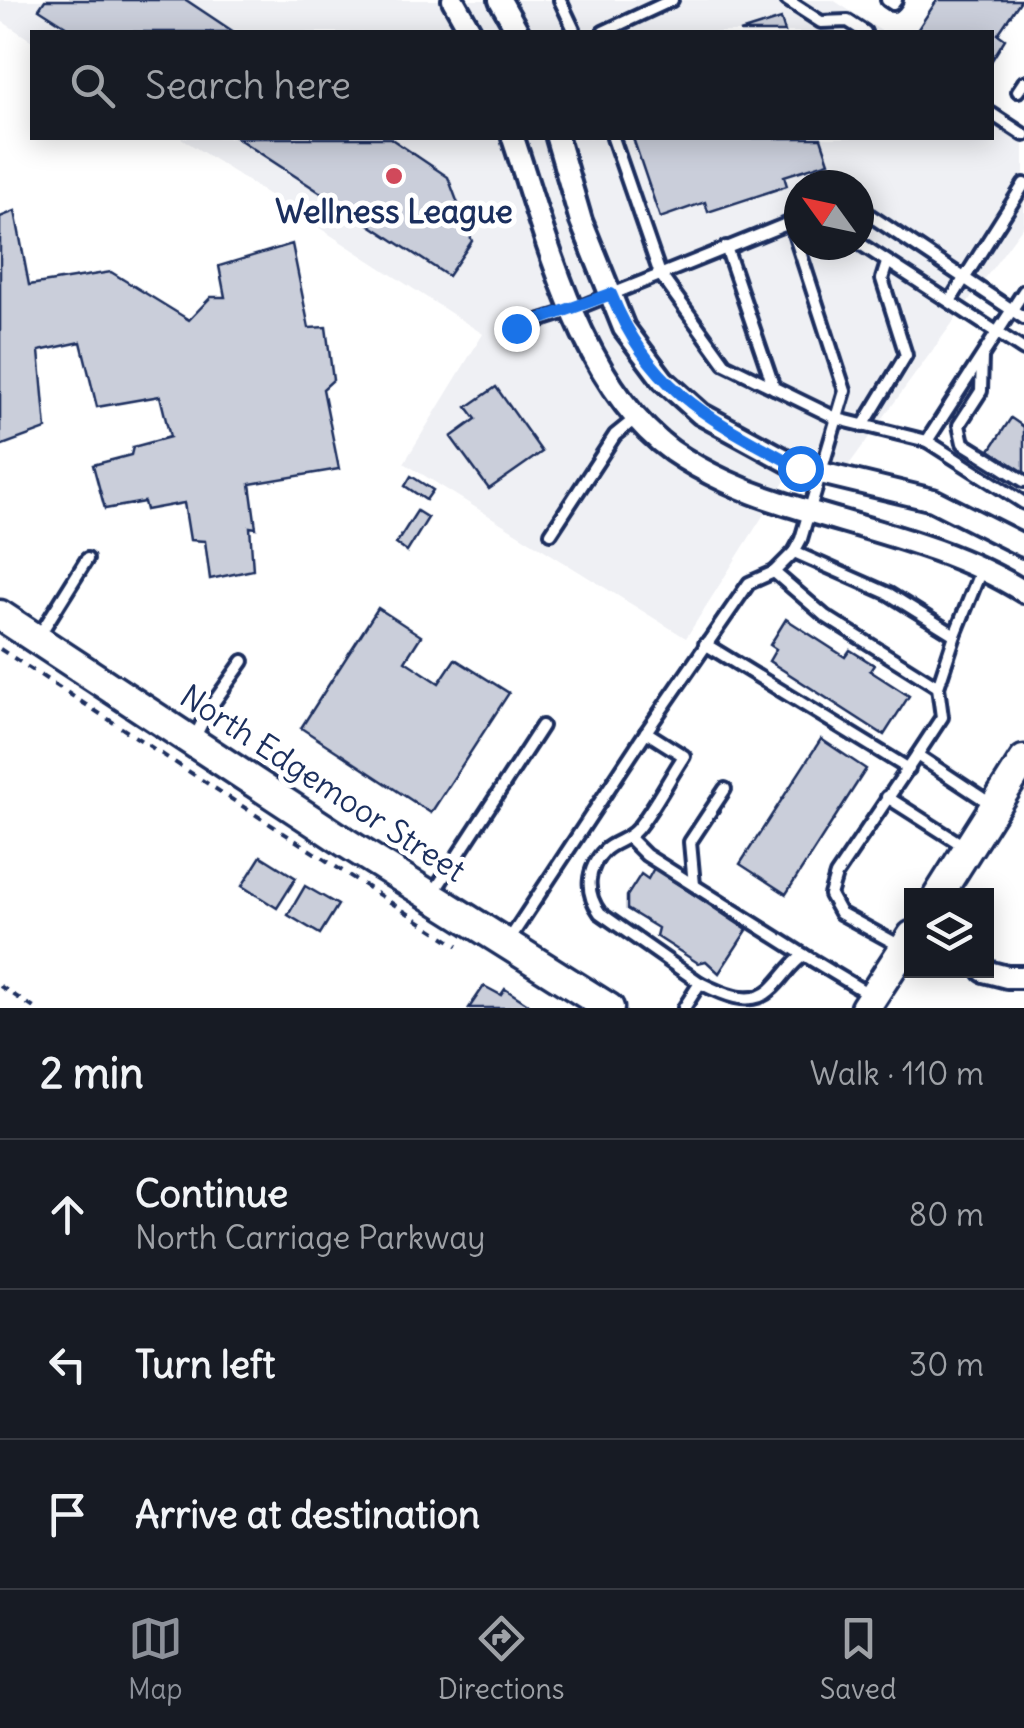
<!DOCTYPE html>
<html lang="en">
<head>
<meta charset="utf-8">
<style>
	:root { --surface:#171b24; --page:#20242c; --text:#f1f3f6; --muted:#9ea1a6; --line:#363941; --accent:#8c9099 }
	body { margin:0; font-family:Delius,sans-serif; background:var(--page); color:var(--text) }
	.controls { position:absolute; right:30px; bottom:30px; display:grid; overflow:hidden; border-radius:0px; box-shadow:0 5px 25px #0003 }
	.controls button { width:90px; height:90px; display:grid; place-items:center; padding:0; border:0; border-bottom:2px solid var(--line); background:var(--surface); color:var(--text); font:50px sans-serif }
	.compass { position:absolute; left:784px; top:170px; width:90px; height:90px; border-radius:50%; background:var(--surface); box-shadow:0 5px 25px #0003; rotate:303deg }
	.stop { position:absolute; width:30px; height:30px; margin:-22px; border:8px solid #1a73e8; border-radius:50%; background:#fff }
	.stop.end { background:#1a73e8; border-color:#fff; box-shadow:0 2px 10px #0008 }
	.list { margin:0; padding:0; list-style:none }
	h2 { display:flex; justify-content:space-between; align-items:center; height:130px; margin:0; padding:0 40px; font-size:42px }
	h2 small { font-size:32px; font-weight:400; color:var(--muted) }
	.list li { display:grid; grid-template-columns:65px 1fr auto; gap:30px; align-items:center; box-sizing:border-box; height:150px; padding:0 40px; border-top:2px solid var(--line) }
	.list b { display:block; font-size:38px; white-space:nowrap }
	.list p { margin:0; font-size:32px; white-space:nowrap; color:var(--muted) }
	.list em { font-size:32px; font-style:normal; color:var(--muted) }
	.icon { flex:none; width:55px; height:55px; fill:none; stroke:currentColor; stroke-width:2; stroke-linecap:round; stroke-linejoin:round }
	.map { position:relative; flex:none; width:1024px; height:1008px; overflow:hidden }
	.search { position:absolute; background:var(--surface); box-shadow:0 5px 25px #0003; left:30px; right:30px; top:30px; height:110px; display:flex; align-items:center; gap:25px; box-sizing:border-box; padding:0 35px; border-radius:0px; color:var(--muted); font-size:38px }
	.sheet { height:580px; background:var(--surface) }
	nav { display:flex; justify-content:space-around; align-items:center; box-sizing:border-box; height:140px; border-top:2px solid var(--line); background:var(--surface); font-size:28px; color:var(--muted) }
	nav a { display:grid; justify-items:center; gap:5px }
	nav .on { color:var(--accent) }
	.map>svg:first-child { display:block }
</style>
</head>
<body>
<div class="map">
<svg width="1024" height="1008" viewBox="0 0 1024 1008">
	<rect width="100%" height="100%" fill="#fff"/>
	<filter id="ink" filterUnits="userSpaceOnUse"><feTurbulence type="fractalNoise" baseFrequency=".01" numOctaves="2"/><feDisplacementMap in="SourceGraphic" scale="20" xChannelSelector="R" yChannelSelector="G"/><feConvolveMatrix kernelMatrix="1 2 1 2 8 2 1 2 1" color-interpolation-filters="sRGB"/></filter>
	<g filter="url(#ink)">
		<g fill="#eff0f4" fill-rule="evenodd">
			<path d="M0 0H833L883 32H32V41L0 20Z"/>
			<path d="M992 103 1024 124V225L848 466 800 457 686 638 404 463 483 334 181 138H992ZM799 185H859V245H799Z"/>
		</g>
		<g fill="#caceda" stroke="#1b2f5e" stroke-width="2.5">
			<path d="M45 0H186L234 32H75L39 9Z"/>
			<path d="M937 0H1021L998 34 1005 39 992 60V32H916Z"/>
			<path d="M781 19 785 32H740Z"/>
			<path d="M237 138H390L448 177 472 241 448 276Z"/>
			<path d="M633 138H821L829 162 784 176 787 186 708 212 705 202 660 218Z"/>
			<path d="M15 211 29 285 111 272 189 320 211 297H225L219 266 292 244 309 328 326 327 333 380 323 389 339 469 250 484 256 528 250 527 253 570 210 579 205 541 190 540 184 503 146 510 144 502 105 509 93 465 131 455 133 447 170 437 160 396 97 407 81 342 39 351 46 429 0 446V217Z"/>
			<path d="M496 387 542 452 489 489 451 437 476 419 467 407Z"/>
			<path d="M1011 418 1024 427V473L990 450Z"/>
			<path d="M411 476 433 490 426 500 405 486Z"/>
			<path d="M417 511 428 518 407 552 396 544Z"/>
			<path d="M378 608 421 636 405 661 439 683 455 659 509 693 431 813 301 728Z"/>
			<path d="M786 619 845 657 850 650 874 665 870 671 909 696 884 735 769 661 776 649 770 645Z"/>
			<path d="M821 739 866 769 786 894 740 864Z"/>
			<path d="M261 856 296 878 277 908 242 886Z"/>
			<path d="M654 868 747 930 719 973 706 961 698 963 656 936 658 928 627 909V896L641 874 648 879Z"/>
			<path d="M305 886 338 905 320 934 288 915Z"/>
			<path d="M484 986 501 995 505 989 528 1004 525 1008H469Z"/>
		</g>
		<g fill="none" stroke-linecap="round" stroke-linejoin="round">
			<defs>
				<g id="lane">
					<path d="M560 0 575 32"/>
					<path d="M787 0 821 22 848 21 865 32"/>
					<path d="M887 0 893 4 896 0"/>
					<path d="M603 32 672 0"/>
					<path d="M1018 91 1024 82"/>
					<path d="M992 114 1024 135"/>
					<path d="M613 138 660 274 725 364 838 419 927 441 1024 503"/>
					<path d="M859 208 1024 318"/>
					<path d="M790 221 845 391 801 539 794 552 889 594 955 635 938 687 942 717 917 755 994 806"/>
					<path d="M859 243 1024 350"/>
					<path d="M726 247 774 388"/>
					<path d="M950 301 1024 184"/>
					<path d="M516 328 570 311 799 219"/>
					<path d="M982 357 981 391 959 425 963 443 1024 481"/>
					<path d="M863 426 906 355 882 279 887 263"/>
					<path d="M927 441 1024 291"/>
					<path d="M551 533 615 435 636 418"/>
					<path d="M774 572 825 616 938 687"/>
					<path d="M955 635 981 570"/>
					<path d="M37 639 87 559"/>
					<path d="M705 644 909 769"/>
					<path d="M646 732 684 756C668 780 655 807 637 829 628 840 615 841 605 850 586 869 585 893 600 913L700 983 684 1008"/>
					<path d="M194 739 209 709 243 661"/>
					<path d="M887 797 967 848"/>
					<path d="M629 838 646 855 804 955"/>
					<path d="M694 885 690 842 725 789"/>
					<path d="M432 895 542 726"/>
					<path d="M507 943 646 732 749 583 774 572 794 552"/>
					<path d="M904 948 840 913 830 895 836 875 917 755"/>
					<path d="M700 983C720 993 750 1008 770 990 783 979 789 965 804 955L872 996"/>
				</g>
				<g id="street">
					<path d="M453 0 471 32"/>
					<path d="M500 0 518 32"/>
					<path d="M513 138C547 239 581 385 672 451 704 473 746 492 782 503 863 529 951 546 1024 592"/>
					<path d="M557 138 581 221 624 328 663 380 701 414 800 468 933 500 1024 546"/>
					<path d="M984 971 1007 977H1024"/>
				</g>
				<g id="secondary">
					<path d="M0 615 348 844 609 1008"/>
					<path d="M938 896 1024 760"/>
					<path d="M865 1008 912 936"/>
				</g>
			</defs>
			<use href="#lane" stroke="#1b2f5e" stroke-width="18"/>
			<use href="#street" stroke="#1b2f5e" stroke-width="28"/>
			<use href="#secondary" stroke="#1b2f5e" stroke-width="35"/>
			<g stroke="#1b2f5e" stroke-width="4" stroke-dasharray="8 8" stroke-linecap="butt">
				<path d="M0 649 458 946"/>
				<path d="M0 986 34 1008"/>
			</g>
			<use href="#lane" stroke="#fff" stroke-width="10"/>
			<use href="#street" stroke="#fff" stroke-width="20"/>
			<use href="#secondary" stroke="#fff" stroke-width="28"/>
		</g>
	</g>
	<g fill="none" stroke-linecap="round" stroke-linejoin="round" filter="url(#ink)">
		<path stroke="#1a73e8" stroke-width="12" d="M516 328 611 294C651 393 712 420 800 468"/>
	</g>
	<circle fill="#d1495b" stroke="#fff" stroke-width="4" cx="394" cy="176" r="10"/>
	<g text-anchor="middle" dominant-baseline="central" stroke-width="10" stroke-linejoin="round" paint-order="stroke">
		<g font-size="32" font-weight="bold" fill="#1b2f5e" stroke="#fff">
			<text x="394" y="211">Wellness League</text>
		</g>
		<g font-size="32" fill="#1b2f5e" stroke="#fff">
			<text transform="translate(323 783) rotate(33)">North Edgemoor Street</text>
		</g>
	</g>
</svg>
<div class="controls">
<button><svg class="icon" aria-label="layers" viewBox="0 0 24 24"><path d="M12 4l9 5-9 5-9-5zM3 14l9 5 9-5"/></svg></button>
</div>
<svg class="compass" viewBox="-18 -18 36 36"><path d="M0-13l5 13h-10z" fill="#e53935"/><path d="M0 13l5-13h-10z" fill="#9ea1a6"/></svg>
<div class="stop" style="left:800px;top:468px"></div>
<div class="stop end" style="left:516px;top:328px"></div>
<div class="search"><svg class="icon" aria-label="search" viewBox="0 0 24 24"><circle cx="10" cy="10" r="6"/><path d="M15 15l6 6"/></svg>Search here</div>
</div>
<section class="sheet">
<h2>2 min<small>Walk · 110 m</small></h2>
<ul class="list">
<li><svg class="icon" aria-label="ahead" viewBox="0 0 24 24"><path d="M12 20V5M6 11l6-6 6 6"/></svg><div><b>Continue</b><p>North Carriage Parkway</p></div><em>80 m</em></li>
<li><svg class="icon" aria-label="left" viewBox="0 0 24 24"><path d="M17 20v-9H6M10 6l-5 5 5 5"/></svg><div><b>Turn left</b></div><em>30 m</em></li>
<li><svg class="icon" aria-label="arrive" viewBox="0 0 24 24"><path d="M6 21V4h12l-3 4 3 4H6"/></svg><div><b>Arrive at destination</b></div></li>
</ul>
</section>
<nav>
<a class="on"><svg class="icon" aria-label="map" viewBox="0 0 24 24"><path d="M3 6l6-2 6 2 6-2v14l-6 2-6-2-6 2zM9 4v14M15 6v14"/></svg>Map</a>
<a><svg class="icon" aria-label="directions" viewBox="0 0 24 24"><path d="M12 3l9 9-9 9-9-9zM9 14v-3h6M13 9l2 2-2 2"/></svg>Directions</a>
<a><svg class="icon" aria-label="saved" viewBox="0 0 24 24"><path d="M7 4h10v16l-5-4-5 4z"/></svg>Saved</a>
</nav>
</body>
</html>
